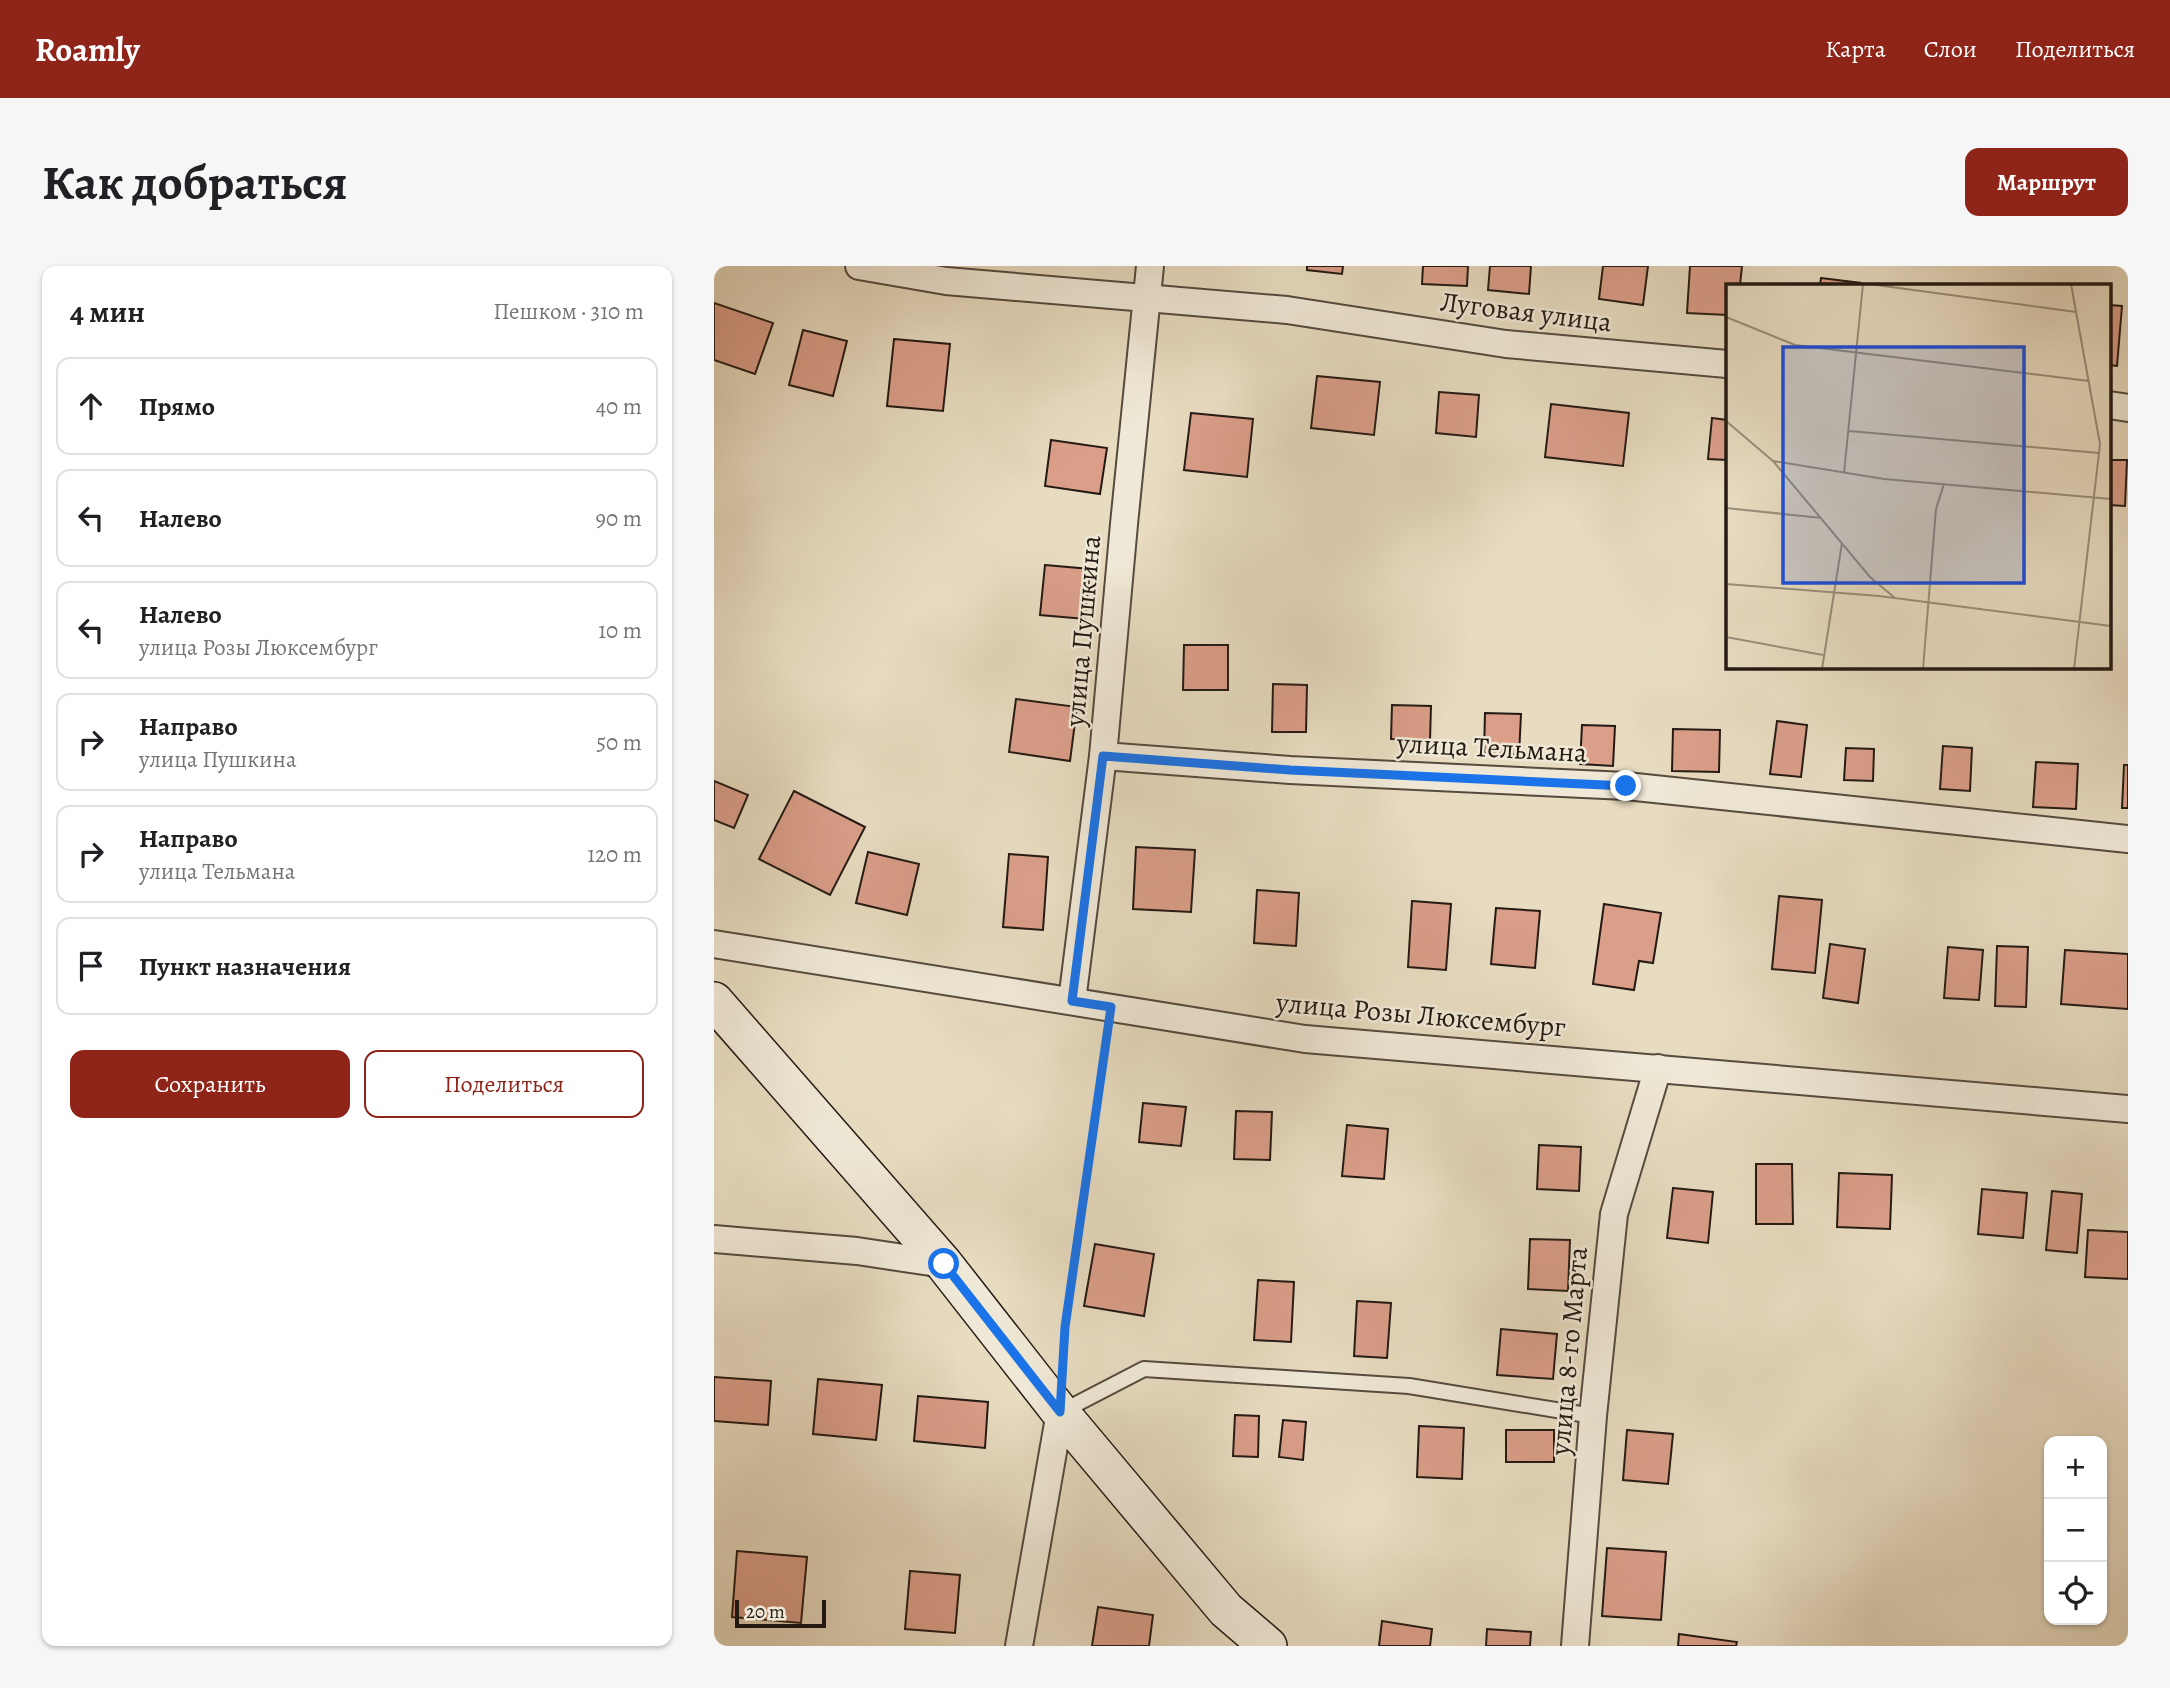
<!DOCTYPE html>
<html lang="ru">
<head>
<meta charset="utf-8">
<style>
	:root { --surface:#fff; --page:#f6f6f6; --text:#202124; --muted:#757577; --line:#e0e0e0; --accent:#8f2418 }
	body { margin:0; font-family:Alegreya,serif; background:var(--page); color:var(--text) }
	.controls { position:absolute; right:21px; bottom:21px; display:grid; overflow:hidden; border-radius:14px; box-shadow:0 2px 5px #0004 }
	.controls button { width:63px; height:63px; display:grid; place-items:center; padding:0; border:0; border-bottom:2px solid var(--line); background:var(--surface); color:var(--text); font:35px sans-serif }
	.scale { position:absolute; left:21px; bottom:18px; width:91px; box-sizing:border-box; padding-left:7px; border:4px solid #241a13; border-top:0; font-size:19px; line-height:24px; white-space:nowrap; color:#241a13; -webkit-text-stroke:5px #efe8d6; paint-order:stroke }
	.stop { position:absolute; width:21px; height:21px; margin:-16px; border:5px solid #1a73e8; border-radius:50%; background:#fff }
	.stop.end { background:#1a73e8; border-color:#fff; box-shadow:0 2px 7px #0008 }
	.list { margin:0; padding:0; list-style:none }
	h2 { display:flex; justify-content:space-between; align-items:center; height:91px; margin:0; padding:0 28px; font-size:30px }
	h2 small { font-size:23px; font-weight:400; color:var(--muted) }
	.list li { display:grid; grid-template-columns:46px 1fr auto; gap:21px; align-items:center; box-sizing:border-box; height:98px; margin:0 14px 14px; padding:0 14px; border:2px solid var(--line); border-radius:14px }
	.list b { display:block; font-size:26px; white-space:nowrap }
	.list p { margin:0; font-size:23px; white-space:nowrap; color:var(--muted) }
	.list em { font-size:23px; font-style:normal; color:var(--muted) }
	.actions { display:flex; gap:14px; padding:21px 28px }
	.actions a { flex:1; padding:16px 0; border:2px solid var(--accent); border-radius:14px; text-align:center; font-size:24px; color:var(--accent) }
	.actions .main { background:var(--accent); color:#fff }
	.icon { flex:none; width:38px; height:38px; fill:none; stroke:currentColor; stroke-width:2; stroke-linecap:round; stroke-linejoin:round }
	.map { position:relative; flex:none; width:1414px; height:1380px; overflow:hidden; border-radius:14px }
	header { display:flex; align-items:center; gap:42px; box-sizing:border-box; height:98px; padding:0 35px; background:var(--accent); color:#fff }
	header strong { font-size:33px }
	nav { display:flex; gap:38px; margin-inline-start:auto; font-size:24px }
	.intro { display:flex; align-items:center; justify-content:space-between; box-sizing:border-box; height:168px; padding:0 42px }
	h1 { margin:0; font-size:49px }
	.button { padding:18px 32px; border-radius:14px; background:var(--accent); color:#fff; font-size:24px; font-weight:700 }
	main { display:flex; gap:42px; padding:0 42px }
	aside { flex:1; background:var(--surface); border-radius:14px; box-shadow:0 2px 5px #0004 }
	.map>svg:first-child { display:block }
</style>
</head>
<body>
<header>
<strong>Roamly</strong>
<nav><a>Карта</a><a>Слои</a><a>Поделиться</a></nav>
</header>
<div class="intro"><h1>Как добраться</h1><a class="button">Маршрут</a></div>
<main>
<aside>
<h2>4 мин<small>Пешком · 310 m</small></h2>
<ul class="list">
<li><svg class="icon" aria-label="ahead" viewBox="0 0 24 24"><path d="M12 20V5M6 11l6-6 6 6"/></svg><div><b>Прямо</b></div><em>40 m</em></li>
<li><svg class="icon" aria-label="left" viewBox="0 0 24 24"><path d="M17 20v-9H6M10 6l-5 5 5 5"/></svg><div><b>Налево</b></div><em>90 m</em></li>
<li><svg class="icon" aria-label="left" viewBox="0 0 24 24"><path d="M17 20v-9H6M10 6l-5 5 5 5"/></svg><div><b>Налево</b><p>улица Розы Люксембург</p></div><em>10 m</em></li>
<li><svg class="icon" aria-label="right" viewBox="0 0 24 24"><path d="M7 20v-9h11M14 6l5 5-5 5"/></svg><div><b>Направо</b><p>улица Пушкина</p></div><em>50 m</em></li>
<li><svg class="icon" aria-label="right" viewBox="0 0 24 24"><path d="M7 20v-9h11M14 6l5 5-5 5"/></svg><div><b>Направо</b><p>улица Тельмана</p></div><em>120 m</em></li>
<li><svg class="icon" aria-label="arrive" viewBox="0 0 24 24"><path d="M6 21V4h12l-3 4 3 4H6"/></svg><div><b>Пункт назначения</b></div></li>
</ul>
<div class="actions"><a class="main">Сохранить</a><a>Поделиться</a></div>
</aside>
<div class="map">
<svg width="1414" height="1380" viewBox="0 0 1414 1380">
	<rect width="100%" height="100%" fill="#e7dbc0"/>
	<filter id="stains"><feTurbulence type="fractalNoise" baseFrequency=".00286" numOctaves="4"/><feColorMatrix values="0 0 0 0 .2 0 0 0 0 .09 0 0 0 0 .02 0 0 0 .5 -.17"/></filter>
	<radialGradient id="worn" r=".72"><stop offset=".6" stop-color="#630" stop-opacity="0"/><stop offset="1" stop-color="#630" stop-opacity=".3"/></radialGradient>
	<g fill="#da9e89" stroke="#241a13" stroke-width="2">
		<path d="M593 0H629L628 8 593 4Z"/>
		<path d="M709 0H754L753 20 708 18Z"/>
		<path d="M776 0H817L815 28 774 24Z"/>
		<path d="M889 0H934L929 39 885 33Z"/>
		<path d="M976 0H1028L1026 19H1013V49L973 47Z"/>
		<path d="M1107 12 1147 17V19H1106Z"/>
		<path d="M0 37 59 57 41 108 0 94Z"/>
		<path d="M1395 39 1408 40 1403 100 1395 99Z"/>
		<path d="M89 64 133 75 119 130 75 119Z"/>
		<path d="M180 73 236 78 229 145 173 140Z"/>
		<path d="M603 110 666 116 660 169 597 162Z"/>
		<path d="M725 126 765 129 762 171 722 167Z"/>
		<path d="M837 138 915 147 909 200 831 191Z"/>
		<path d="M477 147 539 153 533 211 470 204Z"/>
		<path d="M998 152 1013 154V194L994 193Z"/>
		<path d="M337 174 393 182 386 228 331 220Z"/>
		<path d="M1395 194H1413L1411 240 1395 239Z"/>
		<path d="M331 299 376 303 371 353 326 349Z"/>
		<path d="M470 379H514V424H469Z"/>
		<path d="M559 418 593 419 592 466H558Z"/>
		<path d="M302 433 363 441 356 495 295 486Z"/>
		<path d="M678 439 717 440 716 474 677 473Z"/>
		<path d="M771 447 807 448 805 489 770 487Z"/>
		<path d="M1063 455 1093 459 1087 511 1056 508Z"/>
		<path d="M868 459 901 460 899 500 866 498Z"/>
		<path d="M959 463 1006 464 1005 506 958 505Z"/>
		<path d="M1229 480 1258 482 1256 525 1226 523Z"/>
		<path d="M1132 482 1160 483 1159 515 1130 514Z"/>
		<path d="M1322 496 1364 498 1362 543 1319 541Z"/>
		<path d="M1410 499H1414V542H1408Z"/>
		<path d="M0 515 34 529 20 562 0 554Z"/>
		<path d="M80 525 151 561 116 629 45 593Z"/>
		<path d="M422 581 481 584 477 646 419 643Z"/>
		<path d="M154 586 205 598 193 649 142 637Z"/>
		<path d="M295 588 334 591 329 664 289 661Z"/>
		<path d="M543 624 585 627 582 680 540 677Z"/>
		<path d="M1065 630 1108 634 1101 707 1058 703Z"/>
		<path d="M698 635 737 638 732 704 694 701Z"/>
		<path d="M890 638 947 647 939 697 925 695 920 724 879 718Z"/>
		<path d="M782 642 826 645 821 702 777 698Z"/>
		<path d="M1116 678 1151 683 1144 737 1109 732Z"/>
		<path d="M1283 680 1314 681 1312 741 1281 740Z"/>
		<path d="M1234 681 1269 684 1265 734 1230 732Z"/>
		<path d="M1351 684 1414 688V743L1347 738Z"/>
		<path d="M429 837 472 841 467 880 425 876Z"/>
		<path d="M522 845 558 846 556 894 520 893Z"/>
		<path d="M633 859 674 863 670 913 628 910Z"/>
		<path d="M825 879 867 881 865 925 823 923Z"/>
		<path d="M1042 898H1078L1079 958H1042Z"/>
		<path d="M1125 907 1178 909 1176 963 1123 961Z"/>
		<path d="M959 922 999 926 994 977 953 972Z"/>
		<path d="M1268 923 1313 927 1309 972 1264 968Z"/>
		<path d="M1338 925 1368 928 1363 987 1332 984Z"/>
		<path d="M1374 964 1414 966V1013L1371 1011Z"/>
		<path d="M816 973 856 974 854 1025 814 1023Z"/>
		<path d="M381 978 440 988 430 1050 370 1040Z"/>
		<path d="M544 1014 580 1016 577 1076 540 1074Z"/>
		<path d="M643 1035 677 1037 673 1092 640 1090Z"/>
		<path d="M787 1063 843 1068 839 1113 783 1109Z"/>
		<path d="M0 1111 57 1115 54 1159 0 1155Z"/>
		<path d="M104 1113 168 1119 162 1174 99 1168Z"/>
		<path d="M204 1130 274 1136 271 1182 200 1175Z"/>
		<path d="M521 1149 545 1150 544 1191 519 1190Z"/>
		<path d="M569 1154 592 1156 589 1194 565 1191Z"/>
		<path d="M705 1160 750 1162 748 1213 703 1211Z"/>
		<rect x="792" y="1164" width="48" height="32"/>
		<path d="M913 1164 959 1168 954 1218 909 1214Z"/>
		<path d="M893 1282 952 1286 947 1354 888 1350Z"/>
		<path d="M23 1285 93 1291 87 1357 18 1351Z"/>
		<path d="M196 1305 246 1309 241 1367 191 1363Z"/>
		<path d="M384 1341 439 1349 435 1380H378Z"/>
		<path d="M668 1355 718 1363 716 1380H665Z"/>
		<path d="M773 1363 817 1366 816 1380H772Z"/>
		<path d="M965 1368 1023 1376 1022 1380H964Z"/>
	</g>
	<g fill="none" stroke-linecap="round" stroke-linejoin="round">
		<defs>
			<path id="lane" d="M347 1146 430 1103 695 1120 879 1150"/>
			<g id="street">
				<path d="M145 0 232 15 573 44 792 78 1013 98"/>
				<path d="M1395 139 1414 142"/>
				<path d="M389 490 576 504 912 520 1414 573"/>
				<path d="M0 678 591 773 1414 843"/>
				<path d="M358 735 389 490 410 258 436 0"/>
				<path d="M0 973 143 985 230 998"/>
				<path d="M305 1380 346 1146"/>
				<path d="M861 1380 879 1150 900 948 944 802"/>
			</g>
			<path id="secondary" d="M0 735 230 998 346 1146 512 1344 554 1380"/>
		</defs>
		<use href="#lane" stroke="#554a3e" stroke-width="18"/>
		<use href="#street" stroke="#554a3e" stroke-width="30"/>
		<use href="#secondary" stroke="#241a13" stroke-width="40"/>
		<path stroke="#241a13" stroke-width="4.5" stroke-dasharray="2 3.5" stroke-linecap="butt" d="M349 1097 351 1061 393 769"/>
		<use href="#lane" stroke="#efe8d6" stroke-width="14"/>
		<use href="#street" stroke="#efe8d6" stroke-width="26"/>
		<use href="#secondary" stroke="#efe8d6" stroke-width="37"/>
	</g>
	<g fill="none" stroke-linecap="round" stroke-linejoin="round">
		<path stroke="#1a73e8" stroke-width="9" d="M230 998 346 1146 351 1061 397 741 358 735 389 490 576 504 912 520"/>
	</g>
	<g text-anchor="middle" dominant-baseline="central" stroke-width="5" stroke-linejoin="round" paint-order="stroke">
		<g font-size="28" fill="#241a13" stroke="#efe8d6">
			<text transform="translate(812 46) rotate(7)">Луговая улица</text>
			<text transform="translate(369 365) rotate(-85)">улица Пушкина</text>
			<text transform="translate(778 482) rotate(3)">улица Тельмана</text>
			<text transform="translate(707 749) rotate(5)">улица Розы Люксембург</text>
			<text transform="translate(855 1085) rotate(-85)">улица 8-го Марта</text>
		</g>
	</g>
	<g transform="translate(1012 18)">
		<rect width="385" height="385" fill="#e7dbc0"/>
		<path fill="none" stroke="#998e7b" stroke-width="2" d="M143 0 350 28M345 0 374 160 348 385M0 33 69 61 363 97M0 137 47 177 144 293 169 314M123 147 373 169M47 177 158 195 385 215M118 189 137 0M0 224 96 234M0 300 153 312 385 342M0 353 97 371M96 385 116 259M197 385 210 225 218 200"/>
		<path fill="#1d4ed8" fill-opacity="0.15" stroke="#1d4ed8" stroke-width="3.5" d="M57 63H298V299H57Z"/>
		<rect width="385" height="385" fill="none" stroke="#241a13" stroke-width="3.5"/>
	</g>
	<rect width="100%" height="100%" filter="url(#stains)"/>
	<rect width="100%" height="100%" fill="url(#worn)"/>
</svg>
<div class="controls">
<button>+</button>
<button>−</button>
<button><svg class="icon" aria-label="locate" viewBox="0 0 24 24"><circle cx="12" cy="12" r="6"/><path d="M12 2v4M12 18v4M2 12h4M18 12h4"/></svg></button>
</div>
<div class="scale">20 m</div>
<div class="stop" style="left:230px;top:998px"></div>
<div class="stop end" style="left:912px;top:520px"></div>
</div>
</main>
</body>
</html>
